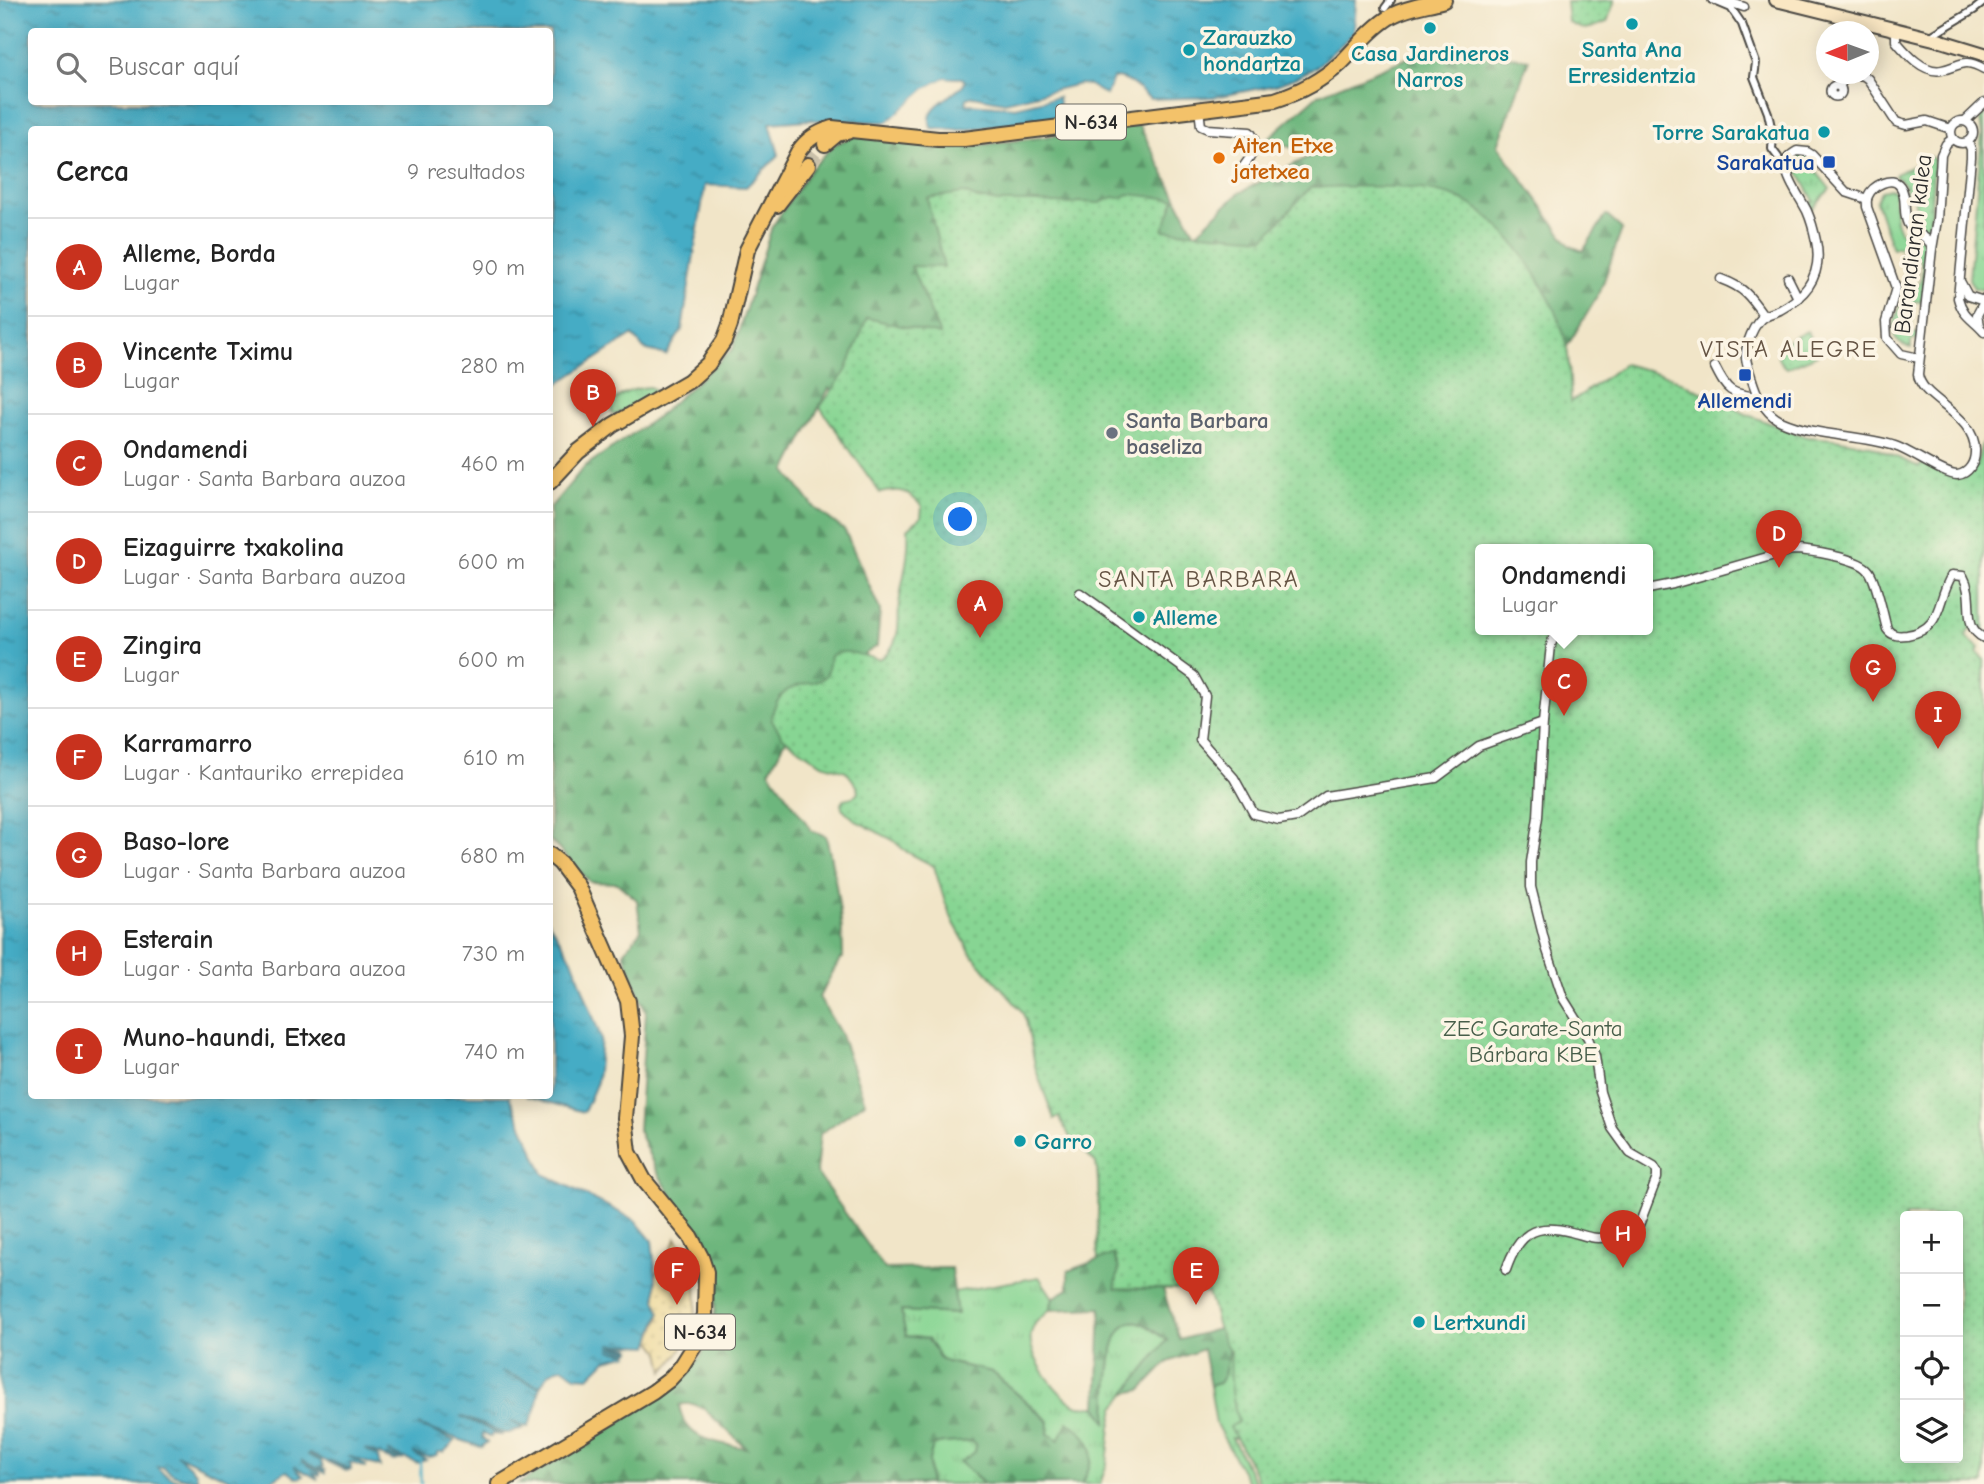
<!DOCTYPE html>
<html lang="es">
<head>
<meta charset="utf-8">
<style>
	:root { --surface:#fff; --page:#f6f6f6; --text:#222; --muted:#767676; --line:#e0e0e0; --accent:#c8321e }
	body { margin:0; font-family:"Comic Neue",sans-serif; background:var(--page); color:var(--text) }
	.controls { position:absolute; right:21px; bottom:21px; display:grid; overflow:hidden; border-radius:7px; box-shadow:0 4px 18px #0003 }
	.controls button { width:63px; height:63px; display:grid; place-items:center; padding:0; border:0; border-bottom:2px solid var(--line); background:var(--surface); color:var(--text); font:35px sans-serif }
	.compass { position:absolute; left:1816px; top:21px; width:63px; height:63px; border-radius:50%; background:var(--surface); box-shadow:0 4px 18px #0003; rotate:269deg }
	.you { position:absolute; left:961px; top:520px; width:24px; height:24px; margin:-18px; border:5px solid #fff; border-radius:50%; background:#1a73e8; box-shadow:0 0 0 10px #1a73e833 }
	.badge { display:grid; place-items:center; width:46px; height:46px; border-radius:50%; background:var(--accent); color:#fff; font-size:23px; font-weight:700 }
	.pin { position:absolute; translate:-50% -58px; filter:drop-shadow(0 2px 4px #0008) }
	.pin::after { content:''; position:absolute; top:37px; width:24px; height:21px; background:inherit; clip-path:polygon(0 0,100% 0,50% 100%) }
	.popup { position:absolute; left:1475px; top:544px; width:178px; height:91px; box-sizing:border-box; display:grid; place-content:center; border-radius:7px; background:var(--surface); filter:drop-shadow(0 2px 5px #0005); font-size:23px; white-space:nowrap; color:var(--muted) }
	.popup b { font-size:26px; color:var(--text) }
	.popup::after { content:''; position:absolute; left:50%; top:100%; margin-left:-14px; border:14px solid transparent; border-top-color:var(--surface) }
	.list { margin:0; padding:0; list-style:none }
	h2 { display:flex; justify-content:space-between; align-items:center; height:91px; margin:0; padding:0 28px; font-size:30px }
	h2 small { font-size:23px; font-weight:400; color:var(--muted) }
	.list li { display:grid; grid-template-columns:46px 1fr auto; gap:21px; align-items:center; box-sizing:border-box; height:98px; padding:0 28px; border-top:2px solid var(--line) }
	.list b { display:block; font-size:26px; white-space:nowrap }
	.list p { margin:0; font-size:23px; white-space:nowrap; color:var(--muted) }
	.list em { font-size:23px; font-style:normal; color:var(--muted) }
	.icon { flex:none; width:38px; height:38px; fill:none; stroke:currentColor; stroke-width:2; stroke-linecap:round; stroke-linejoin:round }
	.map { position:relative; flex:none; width:1984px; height:1484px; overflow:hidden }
	.search { position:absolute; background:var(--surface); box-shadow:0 4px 18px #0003; left:28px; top:28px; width:525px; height:77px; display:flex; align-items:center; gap:18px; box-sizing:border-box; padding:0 24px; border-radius:7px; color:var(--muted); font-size:26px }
	.panel { position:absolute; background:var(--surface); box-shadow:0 4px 18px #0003; left:28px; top:126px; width:525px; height:973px; border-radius:7px }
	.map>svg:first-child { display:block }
</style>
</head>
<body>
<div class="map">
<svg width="1984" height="1484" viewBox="0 0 1984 1484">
	<defs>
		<pattern id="grass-tufts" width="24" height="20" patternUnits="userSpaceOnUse" patternTransform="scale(1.75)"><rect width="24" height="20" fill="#87d593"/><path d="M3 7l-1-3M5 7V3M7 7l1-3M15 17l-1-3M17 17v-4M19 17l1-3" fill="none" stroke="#75b77f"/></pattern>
		<pattern id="forest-firs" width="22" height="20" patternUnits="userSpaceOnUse" patternTransform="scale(1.75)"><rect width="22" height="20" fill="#6db67d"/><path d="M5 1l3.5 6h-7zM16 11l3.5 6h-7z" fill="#5a9467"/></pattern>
		<pattern id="sand-dots" width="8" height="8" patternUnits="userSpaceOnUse" patternTransform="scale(1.75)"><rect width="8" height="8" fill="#eeda9e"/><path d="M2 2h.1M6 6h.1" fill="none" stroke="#cb8" stroke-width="1.8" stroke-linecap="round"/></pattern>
		<pattern id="park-dots" width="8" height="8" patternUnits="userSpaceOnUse" patternTransform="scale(1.75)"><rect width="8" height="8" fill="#87d593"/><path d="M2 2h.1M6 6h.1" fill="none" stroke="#75b77f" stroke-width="1.8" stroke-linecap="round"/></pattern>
		<pattern id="water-ripples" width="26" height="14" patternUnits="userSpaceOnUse" patternTransform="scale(1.75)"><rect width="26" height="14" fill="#45acc5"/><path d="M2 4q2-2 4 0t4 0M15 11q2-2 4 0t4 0" fill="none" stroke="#3a8ca0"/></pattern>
	</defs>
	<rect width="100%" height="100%" fill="#fcf5e5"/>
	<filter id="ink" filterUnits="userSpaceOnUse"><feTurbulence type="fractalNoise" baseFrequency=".0143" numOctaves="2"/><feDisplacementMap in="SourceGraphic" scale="14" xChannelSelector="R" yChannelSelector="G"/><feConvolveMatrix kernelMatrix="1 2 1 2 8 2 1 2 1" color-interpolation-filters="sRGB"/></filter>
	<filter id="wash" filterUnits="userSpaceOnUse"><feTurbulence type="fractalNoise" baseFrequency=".00686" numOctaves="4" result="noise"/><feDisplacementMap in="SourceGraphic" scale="28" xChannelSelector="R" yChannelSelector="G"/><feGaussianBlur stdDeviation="1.57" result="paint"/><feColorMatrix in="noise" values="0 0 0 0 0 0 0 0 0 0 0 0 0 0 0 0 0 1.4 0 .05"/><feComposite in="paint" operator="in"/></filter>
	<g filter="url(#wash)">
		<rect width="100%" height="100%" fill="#f1e5c8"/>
		<g fill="url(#grass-tufts)" stroke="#59805f" stroke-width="2">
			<path d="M1984 111V230L1982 232 1984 240V290H1983L1974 288 1969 279 1982 134 1980 118Z"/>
			<path d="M1800 155H1805L1814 160 1811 165 1830 189 1811 210 1808 204 1814 201 1798 171 1792 174 1790 166 1791 161Z"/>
			<path d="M1890 189 1895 191 1897 196H1894C1895 215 1894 232 1912 242L1915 236 1921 238 1928 246 1922 302 1914 301 1911 332 1918 334V340H1911V348C1881 341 1898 313 1905 294 1934 284 1924 242 1892 248L1876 201 1881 191Z"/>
			<path d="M1900 253C1917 257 1923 276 1908 287Z"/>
			<path d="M650 387 656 391 616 415 612 414C608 395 635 388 650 387Z"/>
			<path d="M1039 1277 1053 1298C1052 1301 1052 1305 1050 1309 1045 1318 1035 1316 1031 1334 1027 1355 1057 1396 1076 1405 1082 1408 1090 1406 1097 1406L1106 1421C1110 1401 1104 1313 1139 1322 1149 1325 1159 1334 1167 1340L1115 1408 1111 1427 1107 1464 1100 1484H1082L1091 1460 1048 1434 1049 1421 992 1372 947 1362 939 1357 928 1339 906 1336 900 1311 956 1314 954 1292Z"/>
			<path d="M1243 1286 1287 1438H1232L1256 1484H1249L1216 1424 1210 1386 1219 1383Z"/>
			<path d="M970 1441 975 1443 977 1446 975 1452 972 1454 977 1478 984 1484H930L929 1460 933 1446C940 1441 959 1443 970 1441Z"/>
		</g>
		<g fill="url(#forest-firs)" stroke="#4c7054" stroke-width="2" fill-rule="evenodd">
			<path d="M1427 50 1529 59 1498 145 1570 246 1583 251 1606 215 1622 229 1600 292 1566 348 953 425 829 388 786 471 814 507 845 531 880 610 877 646 815 687 769 771 812 831 826 836C835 876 843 917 843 958L840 959 819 997 840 1033 865 1102 820 1134 816 1172 885 1269 951 1268 957 1314 901 1311 906 1336 928 1339 939 1357 947 1362 992 1372 1049 1422 1048 1434 1059 1440 1068 1422C1096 1440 1097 1455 1082 1484H984L960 1462 975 1452 976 1445 971 1441C959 1443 940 1441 933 1446L929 1460 930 1484H518L643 1408 680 1383 688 1375 702 1354 710 1336 715 1312 716 1284 709 1257 656 1170 638 1130 646 1013 624 953 641 930 637 900 617 883 590 882 550 840V508L584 467 657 417 733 349 772 227 811 169 835 144 855 136 950 149 1139 125 1195 234 1239 193 1314 154 1266 140 1319 94ZM683 1404H693L703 1408 746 1448C716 1442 685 1442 679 1405Z"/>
			<path d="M1113 1254 1119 1269 1116 1288 1163 1289 1179 1340 1228 1326 1231 1344 1224 1375 1219 1383 1210 1386 1203 1349 1168 1362 1141 1390 1126 1393 1167 1340C1158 1334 1149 1325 1139 1322 1105 1314 1108 1402 1107 1422L1097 1406 1101 1308 1050 1310 1053 1298 1068 1289V1271Z"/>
		</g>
		<path fill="url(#sand-dots)" stroke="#8c8264" stroke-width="2" d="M676 1238C707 1284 703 1331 664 1371L660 1351 651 1340 660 1317 656 1299V1275L675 1242Z"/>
		<g fill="url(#park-dots)" stroke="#59805f" stroke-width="2" fill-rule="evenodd">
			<path d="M1615 0 1607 22C1588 30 1584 32 1568 22L1566 2Z"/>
			<path d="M1931 157 1934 159 1930 222 1926 227 1919 228 1912 222 1917 221 1914 194H1908L1904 183 1895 176 1896 174Z"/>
			<path d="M1311 187C1353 187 1410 183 1450 195 1503 212 1550 287 1565 338 1570 358 1570 380 1571 402L1624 364 1669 376 1748 415 1807 437 1835 439 1869 445 1919 467 1924 462C1943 472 1965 491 1977 462 1980 454 1980 447 1984 440V630L1969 629 1966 637 1979 648 1977 652 1984 660V1484H1259L1254 1471 1230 1427 1238 1422C1232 1396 1229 1378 1231 1352 1216 1334 1216 1313 1208 1293L1176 1289 1115 1288 1119 1269 1114 1254 1098 1260C1095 1228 1102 1195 1096 1163L1070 1137 1059 1117 1054 1119 1036 1070 1026 1020 1021 1010 972 955 954 923 945 902 934 866 905 851 893 840 856 821 842 808 841 804 844 799 853 797 858 792 857 786 846 771 822 764 792 744 783 737 771 719C780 672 819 691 827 673 829 669 829 661 830 656 845 646 864 658 880 659 887 655 891 650 894 643 900 631 898 618 899 605 902 578 910 558 908 529L921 517 922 506C906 490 902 488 880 493L820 407 846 371 867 318 940 335 911 266 944 267 927 198 964 193 978 199 998 202H1038L1071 204 1078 202 1100 203 1113 197 1120 198 1129 194 1175 199 1163 230 1264 238ZM1480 550H1648V630H1480ZM1905 1216H1958V1458H1905Z"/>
			<path d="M1807 331 1817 355 1786 368C1777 361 1777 356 1779 345Z"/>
		</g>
		<g fill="url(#water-ripples)" stroke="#386c78" stroke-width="2" fill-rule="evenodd">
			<path d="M0 0H1356L1354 33 1316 67 1297 77 1276 85 1215 97 1150 99C1138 88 1129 78 1113 78L1106 95 1089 85 1079 84 1005 102 974 96 967 98 966 101 967 104 1015 107 1058 97 1061 118 961 130 931 128C923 103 957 97 965 82L962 78H945L927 88 888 122 807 120 770 123 779 155 746 187 705 185 682 330 666 355 644 349 633 335 550 389V130H32V1096H509L544 1174 635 1220 652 1241 656 1275V1299L660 1313 649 1346 610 1344 631 1348 610 1347 631 1350 630 1352 610 1350 629 1354 606 1360 589 1377 576 1376 562 1367 550 1372 540 1386 500 1371 540 1387 536 1409 528 1427 510 1421 523 1428 509 1433H504L460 1416 502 1435 492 1434 491 1437 483 1433 482 1437 487 1442 481 1447 418 1425 455 1441 444 1452H438V1454C430 1460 422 1455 413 1453L426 1460 417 1463 387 1451 404 1460 386 1455 398 1460 394 1461 365 1449 378 1457 380 1467 348 1456 366 1466 365 1468 350 1462 351 1469 328 1460 349 1470 346 1471 309 1453 308 1455 321 1461 323 1468 317 1467 325 1470V1473L301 1460 320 1473V1475L313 1472 318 1479 294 1466 303 1476 302 1477 297 1478 287 1471 266 1484H239L176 1454 196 1472 198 1481C191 1479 181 1478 173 1474 166 1470 165 1466 157 1467 163 1476 175 1477 183 1484H0ZM32 32H550V102H32Z"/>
			<path d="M550 924 572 959 601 1038 597 1082 584 1112 526 1096H550Z"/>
		</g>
		<path fill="#f1e5c8" d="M945 78 954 79 951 82 946 81 929 91 893 123 888 122 927 88Z"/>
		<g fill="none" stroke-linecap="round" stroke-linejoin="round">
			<path stroke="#45acc5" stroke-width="2.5" d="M420 1462 421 1484"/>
		</g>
	</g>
	<g filter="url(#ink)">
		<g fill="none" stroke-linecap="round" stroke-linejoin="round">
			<path stroke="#c9c0a9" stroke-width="14" stroke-dasharray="14 7" stroke-linecap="butt" d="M808 165 825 144"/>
			<defs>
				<g id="pedestrian">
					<path d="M1712 0 1731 8 1742 24 1756 63 1754 77 1768 113 1773 136 1772 149 1778 157"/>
					<path d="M1385 8 1391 0"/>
					<path d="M1934 34 1974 10 1984 2"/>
				</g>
				<g id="minor">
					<path d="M1723 0 1744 7"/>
					<path d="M1896 30V41C1906 53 1924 74 1942 70 1961 66 1963 57 1984 69"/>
					<path d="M1854 74 1864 76 1868 79 1896 122 1906 125 1927 121 1951 129"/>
					<circle cx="1836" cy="91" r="5.5"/>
					<path d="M1839 86 1845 78 1854 74"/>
					<path d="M1199 109 1201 126 1208 129 1250 132C1261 145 1249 160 1240 171"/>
					<circle cx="1962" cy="132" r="11"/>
					<path d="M1965 121 1984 103"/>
					<path d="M1968 142 1971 149V158L1958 298C1963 317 1973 319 1984 332"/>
					<path d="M1867 199 1846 192 1812 155 1807 152 1797 151C1790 155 1785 159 1786 167 1787 180 1801 199 1807 211 1811 220 1814 231 1816 241 1823 273 1808 295 1780 310 1776 312 1770 313 1765 316 1754 322 1745 345 1746 358 1747 366 1751 376 1753 383 1758 398 1766 414 1781 421 1817 437 1858 434 1895 446 1911 451 1944 475 1957 475 1969 474 1975 462 1975 452 1977 414 1920 400 1918 374L1932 249 1937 220 1941 155 1946 144 1952 139"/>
					<path d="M1788 278 1798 298"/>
					<path d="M1721 279C1745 288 1750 296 1764 316"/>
					<path d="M1961 283 1968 296 1984 301"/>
					<path d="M1979 325 1977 315 1984 302"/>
					<path d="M1919 358 1901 354 1887 338 1886 322 1896 288 1867 207C1867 202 1866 200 1868 196 1872 186 1892 175 1900 186 1908 196 1902 213 1908 224 1914 236 1926 233 1931 246"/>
					<path d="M1715 367C1727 391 1730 394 1758 397"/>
					<path d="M1648 589 1673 584 1792 550C1808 550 1860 558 1869 571 1877 582 1883 615 1887 629 1892 636 1898 636 1907 635 1944 629 1936 600 1952 575L1963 576C1976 599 1960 626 1984 638"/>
					<path d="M1080 593 1194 676 1205 696 1200 740 1234 778 1254 814 1279 820 1297 817 1326 796 1436 778 1479 746 1543 723"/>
					<path d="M1506 1270C1518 1235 1533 1222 1571 1232 1580 1234 1589 1238 1598 1238 1610 1238 1625 1236 1636 1233L1657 1178V1172L1654 1167 1630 1153 1612 1128 1600 1092 1595 1056 1588 1038 1563 998 1546 947 1531 887V862L1538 817 1543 723 1551 645 1556 630"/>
				</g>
				<path id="secondary" d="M1776 0 1938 40 1984 54"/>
				<g id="trunk">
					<path d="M825 144 837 134 847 132"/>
					<path d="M777 205 808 165"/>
					<path d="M550 482 578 452 595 439 613 425 689 381 708 364 724 341 730 325 747 250 798 152C807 139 817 133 832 128L938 139H964L1275 100C1300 92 1321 81 1341 63 1357 47 1372 27 1393 15 1408 7 1427 5 1444 0"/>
					<path d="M499 1484 653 1392 669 1380 681 1367 698 1340 705 1314 706 1272 701 1257 690 1236 644 1180 629 1152 625 1118 632 1036 628 1001 578 887 560 863 550 855"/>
				</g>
			</defs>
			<use href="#pedestrian" stroke="#494743" stroke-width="10"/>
			<use href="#minor" stroke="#494743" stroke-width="11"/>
			<use href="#secondary" stroke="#494743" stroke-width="16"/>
			<use href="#trunk" stroke="#494743" stroke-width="18"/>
			<use href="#pedestrian" stroke="#fff" stroke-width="6"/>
			<use href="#minor" stroke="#fff" stroke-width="8"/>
			<use href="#secondary" stroke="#fae7c3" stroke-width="12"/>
			<use href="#trunk" stroke="#f3c26a" stroke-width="14"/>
		</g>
	</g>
	<g fill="#0f9aa8" stroke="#fcf5e5" stroke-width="2.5">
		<circle cx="1632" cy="24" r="7"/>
		<circle cx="1430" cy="28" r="7"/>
		<circle cx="1189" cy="50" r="7"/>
		<circle cx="1824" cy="132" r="7"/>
		<circle cx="1139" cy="617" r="7"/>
		<circle cx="1020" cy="1141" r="7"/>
		<circle cx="1419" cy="1322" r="7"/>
	</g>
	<circle fill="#e8710a" stroke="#fcf5e5" stroke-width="2.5" cx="1219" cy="158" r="7"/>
	<g fill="#1a4fb4" stroke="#fcf5e5" stroke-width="2.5">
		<rect x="1822" y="155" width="14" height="14" rx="3.5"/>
		<rect x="1738" y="368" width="14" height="14" rx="3.5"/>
	</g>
	<circle fill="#6b7280" stroke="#fcf5e5" stroke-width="2.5" cx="1112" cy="433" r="7"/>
	<g text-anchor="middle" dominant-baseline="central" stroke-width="7" stroke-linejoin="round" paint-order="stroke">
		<g fill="#fcf5e5" stroke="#6a6863" stroke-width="2">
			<rect x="1056" y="104.5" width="70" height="35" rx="5"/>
			<rect x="665" y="1314.5" width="70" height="35" rx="5"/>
		</g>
		<g font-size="21" font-weight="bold" fill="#2b2b2b">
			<text x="1091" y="122">N-634</text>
			<text x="700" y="1332">N-634</text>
		</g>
		<g font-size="23" font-weight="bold" fill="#0d838f" stroke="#fcf5e5" text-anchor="start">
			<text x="1203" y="37">Zarauzko<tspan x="1203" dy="26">hondartza</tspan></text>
			<text x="1632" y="49" text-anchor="middle">Santa Ana<tspan x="1632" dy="26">Erresidentzia</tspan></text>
			<text x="1430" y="53" text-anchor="middle">Casa Jardineros<tspan x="1430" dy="26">Narros</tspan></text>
			<text x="1810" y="132" text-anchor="end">Torre Sarakatua</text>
			<text x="1153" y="617">Alleme</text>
			<text x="1034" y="1141">Garro</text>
			<text x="1433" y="1322">Lertxundi</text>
		</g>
		<g font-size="23" font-weight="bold" fill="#c56008" stroke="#fcf5e5" text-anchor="start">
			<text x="1233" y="145">Aiten Etxe<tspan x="1233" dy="26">jatetxea</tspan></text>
		</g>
		<g font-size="23" font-weight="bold" fill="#164399" stroke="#fcf5e5" text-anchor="end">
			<text x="1815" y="162">Sarakatua</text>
			<text x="1745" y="400" text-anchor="middle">Allemendi</text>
		</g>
		<g font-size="23" fill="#2b2b2b" stroke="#fcf5e5">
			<text transform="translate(1913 244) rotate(-83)">Barandiaran kalea</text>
		</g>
		<g font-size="23" font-weight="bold" fill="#5b616d" stroke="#fcf5e5" text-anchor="start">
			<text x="1126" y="420">Santa Barbara<tspan x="1126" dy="26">baseliza</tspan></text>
		</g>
		<g font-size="23" fill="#475e4a" stroke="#fcf5e5">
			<text x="1533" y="1028">ZEC Garate-Santa<tspan x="1533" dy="26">Bárbara KBE</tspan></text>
		</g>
		<g font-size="24" letter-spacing="2" fill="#655444" stroke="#fcf5e5">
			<text x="1789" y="349">VISTA ALEGRE</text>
			<text x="1199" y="579">SANTA BARBARA</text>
		</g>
	</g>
</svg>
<div class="controls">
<button>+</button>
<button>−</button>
<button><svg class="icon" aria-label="locate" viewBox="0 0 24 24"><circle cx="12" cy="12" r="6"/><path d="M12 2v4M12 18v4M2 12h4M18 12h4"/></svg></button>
<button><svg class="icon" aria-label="layers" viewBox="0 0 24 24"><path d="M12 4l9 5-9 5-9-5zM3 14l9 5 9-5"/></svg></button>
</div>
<svg class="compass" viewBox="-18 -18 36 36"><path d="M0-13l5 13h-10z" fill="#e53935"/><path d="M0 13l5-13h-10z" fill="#767676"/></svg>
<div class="you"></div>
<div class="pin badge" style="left:980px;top:638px">A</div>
<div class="pin badge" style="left:593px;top:427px">B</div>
<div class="pin badge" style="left:1564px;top:716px">C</div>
<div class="popup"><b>Ondamendi</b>Lugar</div>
<div class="pin badge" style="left:1779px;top:568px">D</div>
<div class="pin badge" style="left:1196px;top:1305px">E</div>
<div class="pin badge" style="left:677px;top:1305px">F</div>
<div class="pin badge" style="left:1873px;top:702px">G</div>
<div class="pin badge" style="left:1623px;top:1268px">H</div>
<div class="pin badge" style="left:1938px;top:749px">I</div>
<div class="search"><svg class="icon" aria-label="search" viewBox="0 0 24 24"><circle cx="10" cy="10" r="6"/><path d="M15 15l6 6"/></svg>Buscar aquí</div>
<section class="panel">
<h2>Cerca<small>9 resultados</small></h2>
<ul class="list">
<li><span class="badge">A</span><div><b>Alleme, Borda</b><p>Lugar</p></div><em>90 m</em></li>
<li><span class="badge">B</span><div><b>Vincente Tximu</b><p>Lugar</p></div><em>280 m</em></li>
<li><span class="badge">C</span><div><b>Ondamendi</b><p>Lugar · Santa Barbara auzoa</p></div><em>460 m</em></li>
<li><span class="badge">D</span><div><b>Eizaguirre txakolina</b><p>Lugar · Santa Barbara auzoa</p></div><em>600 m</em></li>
<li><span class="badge">E</span><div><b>Zingira</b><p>Lugar</p></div><em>600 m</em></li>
<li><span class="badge">F</span><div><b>Karramarro</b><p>Lugar · Kantauriko errepidea</p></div><em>610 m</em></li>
<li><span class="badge">G</span><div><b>Baso-lore</b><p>Lugar · Santa Barbara auzoa</p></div><em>680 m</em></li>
<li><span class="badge">H</span><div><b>Esterain</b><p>Lugar · Santa Barbara auzoa</p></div><em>730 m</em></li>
<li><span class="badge">I</span><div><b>Muno-haundi, Etxea</b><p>Lugar</p></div><em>740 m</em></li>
</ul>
</section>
</div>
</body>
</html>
